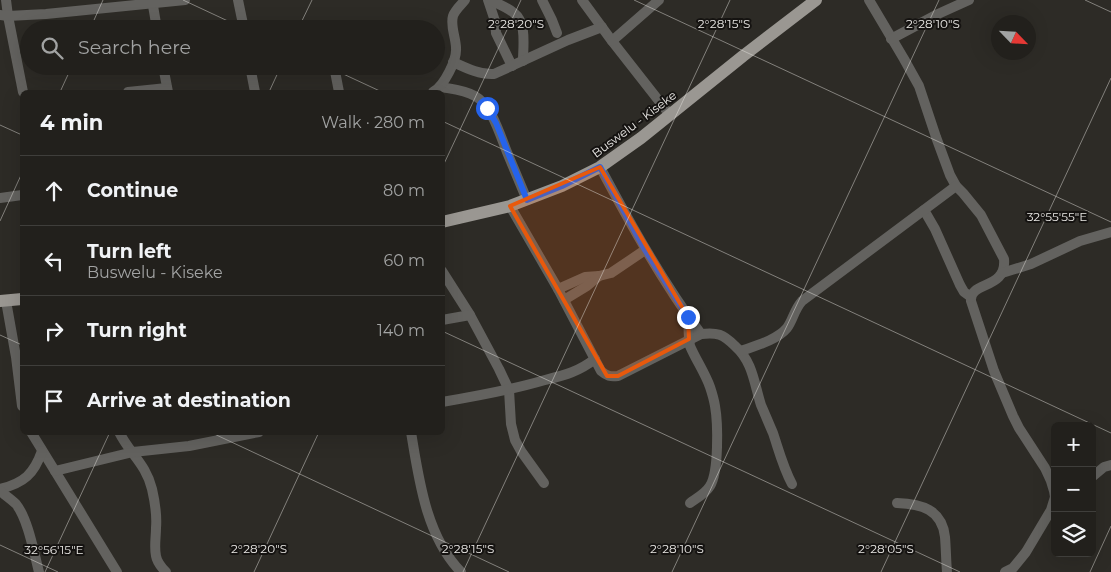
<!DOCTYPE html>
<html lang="en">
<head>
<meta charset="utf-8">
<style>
	:root { --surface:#22201c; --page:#2a2825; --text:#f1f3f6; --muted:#a2a3a3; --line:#3f3e3b }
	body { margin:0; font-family:Montserrat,sans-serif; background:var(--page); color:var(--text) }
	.controls { position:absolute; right:15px; bottom:15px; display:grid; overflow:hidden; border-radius:8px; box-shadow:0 5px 20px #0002 }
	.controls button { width:45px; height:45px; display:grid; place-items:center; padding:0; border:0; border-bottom:1px solid var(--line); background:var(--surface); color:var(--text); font:25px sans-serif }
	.compass { position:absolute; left:991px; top:15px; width:45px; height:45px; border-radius:50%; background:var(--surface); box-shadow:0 5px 20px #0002; rotate:115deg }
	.stop { position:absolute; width:15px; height:15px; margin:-11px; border:4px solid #2563eb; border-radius:50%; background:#fff }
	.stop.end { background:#2563eb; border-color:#fff; box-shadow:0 1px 5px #0008 }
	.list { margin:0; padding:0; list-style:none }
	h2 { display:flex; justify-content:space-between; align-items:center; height:65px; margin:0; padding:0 20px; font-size:21px }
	h2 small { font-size:16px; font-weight:400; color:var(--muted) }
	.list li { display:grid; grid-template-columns:32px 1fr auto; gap:15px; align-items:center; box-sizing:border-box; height:70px; padding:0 20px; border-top:1px solid var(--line) }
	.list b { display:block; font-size:19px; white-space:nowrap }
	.list p { margin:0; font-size:16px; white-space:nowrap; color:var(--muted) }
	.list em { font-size:16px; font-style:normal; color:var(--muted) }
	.icon { flex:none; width:28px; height:28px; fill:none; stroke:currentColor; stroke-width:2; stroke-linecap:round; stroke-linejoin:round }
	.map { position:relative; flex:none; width:1111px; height:572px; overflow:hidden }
	.search { position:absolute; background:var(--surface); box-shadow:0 5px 20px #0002; left:20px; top:20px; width:425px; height:55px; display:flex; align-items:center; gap:12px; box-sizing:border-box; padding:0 18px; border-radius:28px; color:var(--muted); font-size:19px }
	.panel { position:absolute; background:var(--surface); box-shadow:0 5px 20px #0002; left:20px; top:90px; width:425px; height:345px; border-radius:8px }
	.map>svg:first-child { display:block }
</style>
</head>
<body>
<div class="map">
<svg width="1111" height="572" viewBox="0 0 1111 572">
	<rect width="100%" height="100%" fill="#2d2b26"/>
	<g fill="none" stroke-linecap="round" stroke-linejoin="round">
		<g stroke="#63625f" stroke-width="10">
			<path d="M6 0 8 16 23 92"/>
			<path d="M152 0 157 29"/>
			<path d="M238 0 244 29"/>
			<path d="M488 0 495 21 496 33 512 66"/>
			<path d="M490 0C498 4 507 7 514 13 527 23 523 46 523 61"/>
			<path d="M542 0 552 20 557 33"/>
			<path d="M582 0 612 41 670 115"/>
			<path d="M869 0 904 59 919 86 936 137 950 175 956 186 963 193 981 215 1004 259C1007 290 969 281 971 301L994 371 1013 416 1019 428 1045 468 1051 481 1054 491 1055 497 1051 510 1026 552 1013 568 1005 572"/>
			<path d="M0 15 8 16 46 14 185 0"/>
			<path d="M891 39 938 14 969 0"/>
			<path d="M612 41 659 0"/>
			<path d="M453 62C466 68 480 75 494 74L568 40 602 27"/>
			<path d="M163 66 168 92"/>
			<path d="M250 66 255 92"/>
			<path d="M334 66 339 92"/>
			<path d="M441 87C452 89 465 90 475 96 493 106 501 139 509 157 515 171 521 186 527 200"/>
			<path d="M128 92 167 88"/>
			<path d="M433 92C444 86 457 60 456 48 456 38 450 26 453 16 455 10 461 5 465 0"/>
			<path d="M600 167C631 225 662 281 701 334"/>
			<path d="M0 198 22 195"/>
			<path d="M510 206 558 289 601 371C607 376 610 377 618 376L701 334C717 332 723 334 735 346 753 362 754 383 761 405 765 414 769 424 773 433 779 451 783 467 792 484"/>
			<path d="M924 210 935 229 960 285 964 292 971 297"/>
			<path d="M442 271 470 315 499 369 509 390 511 424 515 440 521 451 544 483"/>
			<path d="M1002 273 1031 264 1080 241 1111 232"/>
			<path d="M558 289 585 277 599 276 611 273 645 250"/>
			<path d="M564 300 587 286 599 276"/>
			<path d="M6 301 16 357 22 406"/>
			<path d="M688 317 689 339 690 346C696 360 705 373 710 387 712 393 714 400 715 406 718 423 719 472 710 486 706 493 697 498 690 503"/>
			<path d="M442 320 470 315"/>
			<path d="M741 351C755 346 777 340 787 328 793 320 794 310 802 301L956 186"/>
			<path d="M442 402C478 396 511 390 545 380 565 375 578 372 595 359"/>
			<path d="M31 432 117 572"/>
			<path d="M119 432C130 454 146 464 152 489 155 502 157 516 156 528 156 537 154 547 156 556 157 562 161 567 166 572"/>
			<path d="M411 432C419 480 426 536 461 572"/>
			<path d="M55 471 133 452 189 446 259 432"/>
			<path d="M1092 477 1104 467 1111 465"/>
			<path d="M0 489C24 483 34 474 42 451"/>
			<path d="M0 491C5 495 11 499 16 504 28 519 34 553 39 572"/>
			<path d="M897 503C921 504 942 509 945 537 946 549 946 560 947 572"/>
		</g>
		<g stroke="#9a9792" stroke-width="12">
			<path d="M442 222 510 206 562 186 600 167 641 138 743 56 816 0"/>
			<path d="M0 301 22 299"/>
		</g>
	</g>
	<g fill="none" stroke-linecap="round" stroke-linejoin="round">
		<path stroke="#2563eb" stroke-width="6" d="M487 108 496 123 527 200 562 186 600 167 645 250 688 317"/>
	</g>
	<path fill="#e8590c" fill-opacity="0.2" stroke="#e8590c" stroke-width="4" stroke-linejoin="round" d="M600 167 688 317 689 339 618 376H607L510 206Z"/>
	<path fill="none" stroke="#eae8e5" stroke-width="1" stroke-opacity="0.45" d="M183 0 245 29M634 0 1111 222M1085 0 1111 12M90 29 103 0M298 29 312 0M326 66 382 92M60 92 72 66M269 92 281 66M442 121 1111 433M0 125 22 135M442 168 521 0M0 221 22 173M442 331 960 572M0 335 22 345M210 432 509 572M0 545 58 572M45 572 110 432M254 572 319 432M463 572 730 0M672 572 939 0M881 572 1111 78M1090 572 1111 526"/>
	<g text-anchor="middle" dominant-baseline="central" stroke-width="4" stroke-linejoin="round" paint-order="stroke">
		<g font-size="12" fill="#eae8e5" stroke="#151311">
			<text transform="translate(634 124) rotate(-37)">Buswelu - Kiseke</text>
		</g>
	</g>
	<g font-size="12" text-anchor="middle" fill="#eae8e5" stroke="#151311" stroke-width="4" stroke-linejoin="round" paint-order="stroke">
		<text x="516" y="28">2°28'20"S</text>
		<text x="724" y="28">2°28'15"S</text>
		<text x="933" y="28">2°28'10"S</text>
		<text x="1057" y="221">32°55'55"E</text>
		<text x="259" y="553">2°28'20"S</text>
		<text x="468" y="553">2°28'15"S</text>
		<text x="677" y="553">2°28'10"S</text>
		<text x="886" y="553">2°28'05"S</text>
		<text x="54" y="554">32°56'15"E</text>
	</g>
</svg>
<div class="controls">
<button>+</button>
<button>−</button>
<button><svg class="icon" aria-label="layers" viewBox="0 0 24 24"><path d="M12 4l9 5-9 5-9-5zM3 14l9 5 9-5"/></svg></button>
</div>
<svg class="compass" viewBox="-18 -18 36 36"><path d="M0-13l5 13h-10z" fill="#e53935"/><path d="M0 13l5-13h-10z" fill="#a2a3a3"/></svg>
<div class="stop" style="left:487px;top:108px"></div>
<div class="stop end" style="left:688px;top:317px"></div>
<div class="search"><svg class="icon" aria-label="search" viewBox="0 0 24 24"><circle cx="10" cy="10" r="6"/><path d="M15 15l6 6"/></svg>Search here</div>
<section class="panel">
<h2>4 min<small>Walk · 280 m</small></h2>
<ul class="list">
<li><svg class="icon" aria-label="ahead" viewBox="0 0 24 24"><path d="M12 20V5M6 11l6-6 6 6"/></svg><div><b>Continue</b></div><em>80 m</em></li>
<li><svg class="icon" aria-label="left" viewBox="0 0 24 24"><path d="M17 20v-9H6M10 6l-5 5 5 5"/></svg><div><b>Turn left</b><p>Buswelu - Kiseke</p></div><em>60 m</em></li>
<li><svg class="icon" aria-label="right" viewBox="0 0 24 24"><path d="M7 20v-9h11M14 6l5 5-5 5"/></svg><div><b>Turn right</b></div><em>140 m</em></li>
<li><svg class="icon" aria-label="arrive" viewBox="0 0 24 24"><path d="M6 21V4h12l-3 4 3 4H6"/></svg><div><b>Arrive at destination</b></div></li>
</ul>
</section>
</div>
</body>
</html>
